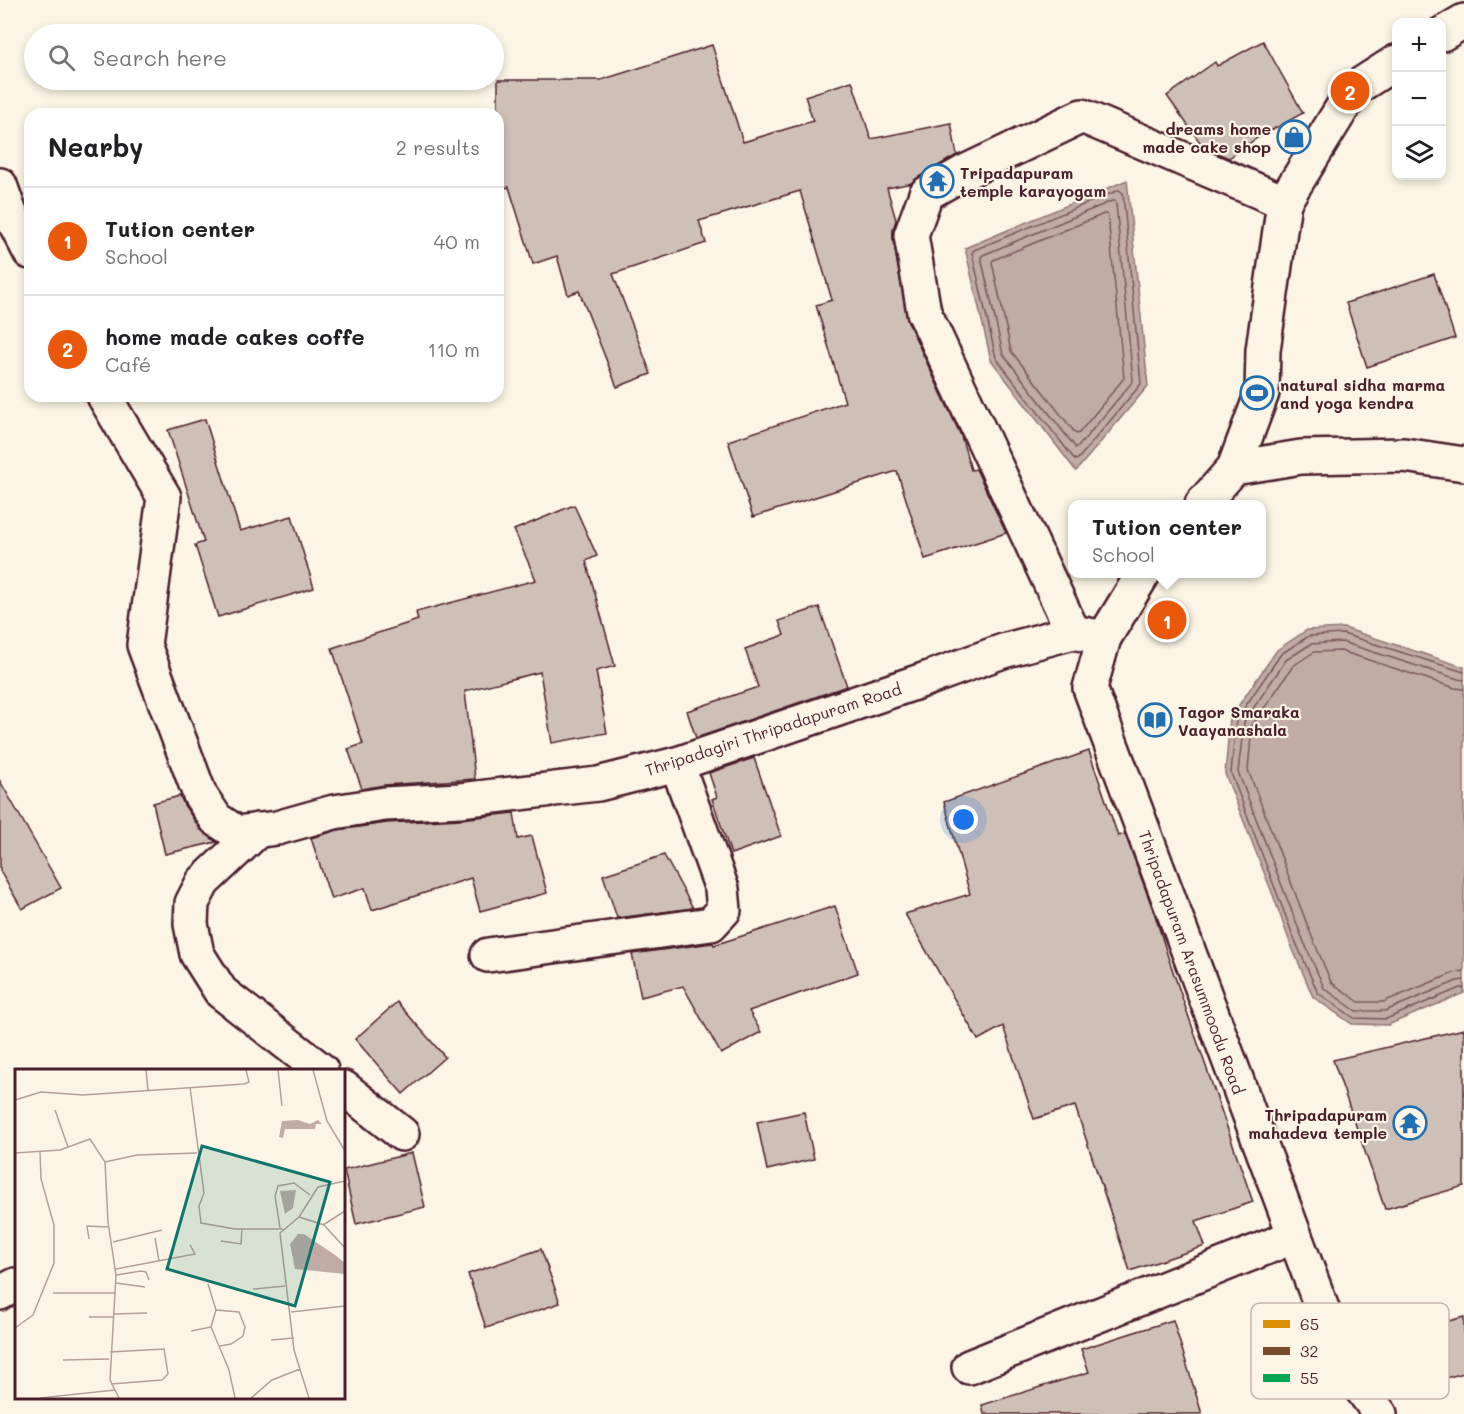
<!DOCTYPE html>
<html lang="en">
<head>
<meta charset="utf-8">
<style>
	:root { --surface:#fff; --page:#f6f6f6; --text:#202124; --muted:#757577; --line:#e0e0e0; --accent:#ea580c }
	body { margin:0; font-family:Mali,sans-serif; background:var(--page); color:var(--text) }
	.controls { position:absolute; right:18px; top:18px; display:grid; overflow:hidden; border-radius:12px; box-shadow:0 3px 9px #0003 }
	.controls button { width:54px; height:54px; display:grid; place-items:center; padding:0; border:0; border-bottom:2px solid var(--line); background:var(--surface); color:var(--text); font:30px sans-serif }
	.you { position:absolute; left:964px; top:820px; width:21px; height:21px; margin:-15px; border:4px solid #fff; border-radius:50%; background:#1a73e8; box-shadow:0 0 0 9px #1a73e833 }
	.badge { display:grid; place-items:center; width:39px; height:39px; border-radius:50%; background:var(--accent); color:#fff; font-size:20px; font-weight:700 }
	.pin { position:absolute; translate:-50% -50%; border:3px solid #fff; box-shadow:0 2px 6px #0006 }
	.popup { position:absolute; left:1068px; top:500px; width:198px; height:78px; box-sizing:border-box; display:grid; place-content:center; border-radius:12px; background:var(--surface); filter:drop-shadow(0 2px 4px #0005); font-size:20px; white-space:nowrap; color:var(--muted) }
	.popup b { font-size:22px; color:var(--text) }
	.popup::after { content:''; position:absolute; left:50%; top:100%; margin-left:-12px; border:12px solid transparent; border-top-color:var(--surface) }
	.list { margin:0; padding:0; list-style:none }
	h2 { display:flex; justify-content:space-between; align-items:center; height:78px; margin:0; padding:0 24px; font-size:26px }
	h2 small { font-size:20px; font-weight:400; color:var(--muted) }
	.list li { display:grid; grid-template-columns:39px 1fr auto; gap:18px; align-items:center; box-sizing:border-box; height:108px; padding:0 24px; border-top:2px solid var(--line) }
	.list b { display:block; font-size:22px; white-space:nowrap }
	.list p { margin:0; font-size:20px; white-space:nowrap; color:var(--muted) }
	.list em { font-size:20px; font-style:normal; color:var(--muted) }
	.icon { flex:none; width:33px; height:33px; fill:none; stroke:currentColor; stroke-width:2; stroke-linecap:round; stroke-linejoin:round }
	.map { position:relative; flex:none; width:1464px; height:1414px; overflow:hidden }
	.search { position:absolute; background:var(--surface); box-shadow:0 3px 9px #0003; left:24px; top:24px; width:480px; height:66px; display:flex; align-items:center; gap:15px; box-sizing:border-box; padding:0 21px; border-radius:33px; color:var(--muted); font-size:22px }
	.panel { position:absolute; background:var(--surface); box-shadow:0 3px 9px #0003; left:24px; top:108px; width:480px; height:294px; border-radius:18px }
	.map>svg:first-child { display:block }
</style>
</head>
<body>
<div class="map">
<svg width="1464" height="1414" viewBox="0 0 1464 1414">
	<rect width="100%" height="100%" fill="#fcf5e5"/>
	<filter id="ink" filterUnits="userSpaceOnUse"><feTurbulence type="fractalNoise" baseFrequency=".0167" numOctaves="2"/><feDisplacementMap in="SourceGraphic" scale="12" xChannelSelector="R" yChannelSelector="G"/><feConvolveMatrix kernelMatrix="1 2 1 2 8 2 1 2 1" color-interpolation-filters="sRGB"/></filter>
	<g filter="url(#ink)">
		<g fill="#c0aca5" stroke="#917474" stroke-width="1.5">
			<path d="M1127 180 1148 386 1076 471 991 360 965 248Z"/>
			<path d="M1344 628 1464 667V993L1388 1025 1352 1024 1313 997 1289 940 1273 895 1225 774 1230 718 1277 650 1307 630Z"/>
		</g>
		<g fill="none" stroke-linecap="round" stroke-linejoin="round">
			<g stroke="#79575c" stroke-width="1.5">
				<path d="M1119 190 1123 193 1141 384 1078 459 1075 460 996 358 972 253 974 250Z"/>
				<path d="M1112 201H1115L1116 204 1133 381 1078 447 1076 448 1003 354 981 257 983 255Z"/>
				<path d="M1104 214H1107L1108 217 1124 378 1079 433 1076 434 1011 351 992 262 993 260Z"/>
				<path d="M1464 672 1343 634 1309 636 1281 654 1236 720 1231 773 1294 938 1318 993 1354 1018 1386 1019 1460 988H1464"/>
				<path d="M1464 680 1458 679 1342 642 1311 644 1286 660 1244 722 1238 772 1301 935 1324 988 1356 1011H1385L1457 981 1464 980"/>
				<path d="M1464 689 1455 688 1341 651 1314 652 1293 666 1252 726 1248 770 1310 932 1331 982 1359 1002H1383L1454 973 1464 971"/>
			</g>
		</g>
		<g fill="#cfc0b7" stroke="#4a1f2b" stroke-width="1.5">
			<path d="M1263 41 1303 113 1257 138 1229 158 1204 148 1167 96 1215 62 1217 66Z"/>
			<path d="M712 45 743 142 813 121 805 96 852 81 871 139 951 123 957 155 917 178 912 183 887 188 896 220 893 229V238L907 320 961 436 971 470 976 469 1006 533 925 559 897 471 753 517 728 441 845 402 816 305 832 300 800 191 699 221 706 243 613 274 651 374 617 387 579 291 568 295 557 256 533 264 509 187 498 190V80H601Z"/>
			<path d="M1434 274 1455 338 1367 367 1346 303Z"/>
			<path d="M205 419 240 531 292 516 314 588 218 617 195 545 204 542 168 430Z"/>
			<path d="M574 505 597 556 586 561 615 666 596 671 607 733 552 743 540 672 465 691 475 779 384 785 362 789 348 749 363 744 332 648 418 620 416 612 536 580 514 530Z"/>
			<path d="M819 607 847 686 696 738 687 711 758 687 745 649 784 635 779 621Z"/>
			<path d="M1089 751 1118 836 1125 834 1155 915 1168 957 1253 1202 1196 1221 1205 1246 1130 1271 1075 1106 1034 1119 1003 1026 978 1040 905 914 970 894 944 802Z"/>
			<path d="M754 758 781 836 731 854 712 799 717 797 709 773Z"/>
			<path d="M0 781 61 888 22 909 0 871Z"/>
			<path d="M180 796 184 805 200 829 216 842 165 854 153 803Z"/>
			<path d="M514 813 518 839 532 836 547 893 480 911 471 878 372 910 365 888 331 899 311 838 338 830 387 823 461 819Z"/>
			<path d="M664 855 693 908 617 918 603 875Z"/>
			<path d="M835 906 858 973 749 1011 761 1032 721 1054 683 986 641 997 632 954 713 943 714 945Z"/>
			<path d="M397 1002 445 1057 403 1094 355 1039Z"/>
			<path d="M1464 1029V1186L1385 1209 1333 1060Z"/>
			<path d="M804 1112 814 1159 767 1170 757 1122Z"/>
			<path d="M412 1153 425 1207 356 1224 344 1170Z"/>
			<path d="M541 1249 560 1303 486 1328 468 1274Z"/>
			<path d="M1464 1317V1373L1408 1388 1394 1335Z"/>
			<path d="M1173 1320 1202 1414H984L982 1405 1089 1372 1081 1349Z"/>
		</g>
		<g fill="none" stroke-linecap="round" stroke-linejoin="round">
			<defs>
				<g id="minor">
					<path d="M0 185 10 213 30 252"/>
					<path d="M104 396 164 497 144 645 200 795 216 819 237 833 277 828 334 812 385 804 460 800 598 784 677 764 932 677 1003 651 1073 632 1104 638"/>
					<path d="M1234 468 1301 457 1404 455 1464 464"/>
					<path d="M1073 632 924 312 911 235 926 194 963 173 1082 116 1284 202"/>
					<path d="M258 830 203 882 192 903 191 924 197 954 221 992 321 1070"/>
					<path d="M488 955 711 924 724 910 722 889 677 764"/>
					<path d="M344 1088 402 1134"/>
					<path d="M0 1293 16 1285"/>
					<path d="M969 1367 1295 1236"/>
				</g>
				<g id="major">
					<path d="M1442 34 1464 21"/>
					<path d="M1202 504 1234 468 1262 393 1263 350 1284 202 1354 89 1396 62"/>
					<path d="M1143 574 1104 638 1090 688 1342 1362 1380 1414"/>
				</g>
			</defs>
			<use href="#minor" stroke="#4a1f2b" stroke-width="38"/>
			<use href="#major" stroke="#4a1f2b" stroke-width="38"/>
			<use href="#minor" stroke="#fcf5e5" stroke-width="33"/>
			<use href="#major" stroke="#fcf5e5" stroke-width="33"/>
		</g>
	</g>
	<defs>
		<symbol id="shop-ring" viewBox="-11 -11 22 22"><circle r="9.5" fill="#fcf5e5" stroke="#1f6fb2" stroke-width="1.5"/><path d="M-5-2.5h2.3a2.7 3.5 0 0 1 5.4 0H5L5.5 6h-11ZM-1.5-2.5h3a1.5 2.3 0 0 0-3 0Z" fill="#1f6fb2"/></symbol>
		<symbol id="temple-ring" viewBox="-11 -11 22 22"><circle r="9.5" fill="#fcf5e5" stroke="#1f6fb2" stroke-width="1.5"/><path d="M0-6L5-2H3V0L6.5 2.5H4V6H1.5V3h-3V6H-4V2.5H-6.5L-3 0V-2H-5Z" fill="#1f6fb2"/></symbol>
		<symbol id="stadium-ring" viewBox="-11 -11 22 22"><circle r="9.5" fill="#fcf5e5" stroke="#1f6fb2" stroke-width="1.5"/><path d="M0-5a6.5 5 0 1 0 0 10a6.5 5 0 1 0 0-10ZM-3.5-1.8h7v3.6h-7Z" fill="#1f6fb2"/></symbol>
		<symbol id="library-ring" viewBox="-11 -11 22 22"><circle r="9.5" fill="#fcf5e5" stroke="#1f6fb2" stroke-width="1.5"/><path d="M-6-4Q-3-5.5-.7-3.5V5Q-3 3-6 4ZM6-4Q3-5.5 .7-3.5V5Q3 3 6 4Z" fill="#1f6fb2"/></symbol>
	</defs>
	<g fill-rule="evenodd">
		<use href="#shop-ring" x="1275" y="118" width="38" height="38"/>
		<use href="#temple-ring" x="918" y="162" width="38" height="38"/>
		<use href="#stadium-ring" x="1238" y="374" width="38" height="38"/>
		<use href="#library-ring" x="1136" y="701" width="38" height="38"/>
		<use href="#temple-ring" x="1391" y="1104" width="38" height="38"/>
	</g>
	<g text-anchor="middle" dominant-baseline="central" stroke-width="4.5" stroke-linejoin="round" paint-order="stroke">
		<g font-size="16" font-weight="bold" fill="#4a1f2b" stroke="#fcf5e5" text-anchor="start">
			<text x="1271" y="128" text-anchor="end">dreams home<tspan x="1271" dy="18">made cake shop</tspan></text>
			<text x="960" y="172">Tripadapuram<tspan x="960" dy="18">temple karayogam</tspan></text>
			<text x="1280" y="384">natural sidha marma<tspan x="1280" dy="18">and yoga kendra</tspan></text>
			<text x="1178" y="711">Tagor Smaraka<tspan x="1178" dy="18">Vaayanashala</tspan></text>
			<text x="1387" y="1114" text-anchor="end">Thripadapuram<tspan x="1387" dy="18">mahadeva temple</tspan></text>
		</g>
		<g font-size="16" fill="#4a1f2b" stroke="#fcf5e5">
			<text transform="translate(773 729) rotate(-18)">Thripadagiri Thripadapuram Road</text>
			<text transform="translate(1192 962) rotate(70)">Thripadapuram Arasummoodu Road</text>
		</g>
	</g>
	<g transform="translate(15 1069)">
		<rect width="330" height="330" fill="#fcf5e5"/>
		<path d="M283 51 295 55 303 51 307 55H301L300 60H270L268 69 264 68 267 52ZM281 121 278 139 270 145 265 122ZM283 165H289L320 186 330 194V205L280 200 275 175Z" fill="#c0aca5"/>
		<path fill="none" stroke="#b59f9b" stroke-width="1.5" d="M131 1 133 21M263 1 267 37M298 1 312 52 330 82M175 18 189 124 184 137 186 154 220 160H268M0 31 26 23 68 26 229 15 234 13 231 1M40 41 53 78M0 84 45 81 75 70 90 93 93 153 101 206 95 311 104 329M90 93 122 86 182 84M284 148 309 156 330 179M308 156 330 142M265 159 260 127 263 117 279 114 295 126M140 169 144 192M74 170 72 157 93 158M206 172 226 175 227 160M98 173 147 161M101 200 180 185 175 176M101 206 126 202 131 203 134 211M101 214 130 218M193 215 201 241 196 258 214 301 220 329M238 220 270 217M38 224H101M201 241 224 243 230 258 228 267 216 275 205 277M276 243 330 237M99 245 132 244M74 248H99M0 259 18 246 39 194V156L26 110 25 83M176 262 196 258M256 271 279 269M95 283 149 280 153 305 147 311 96 315M48 291 94 290M25 329 100 321M236 329 257 311 285 300M294 329 279 281 265 164 284 148 303 118 330 112"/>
		<path fill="#0f766e" fill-opacity="0.15" stroke="#0f766e" stroke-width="3" d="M187 77 315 113 280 237 152 200Z"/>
		<rect width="330" height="330" fill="none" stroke="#4a1f2b" stroke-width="3"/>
	</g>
	<rect x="1251" y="1303" width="198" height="96" rx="9" fill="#fcf5e5" stroke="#c7b5ad" stroke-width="1.5"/>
	<rect x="1263" y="1320" width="27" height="8" fill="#dd9206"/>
	<rect x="1263" y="1347" width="27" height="8" fill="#7a4b2a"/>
	<rect x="1263" y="1374" width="27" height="8" fill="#00a651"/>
	<g font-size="16" fill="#4a1f2b">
		<text x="1300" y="1330">65</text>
		<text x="1300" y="1357">32</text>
		<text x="1300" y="1384">55</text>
	</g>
</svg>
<div class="controls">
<button>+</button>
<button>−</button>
<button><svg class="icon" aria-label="layers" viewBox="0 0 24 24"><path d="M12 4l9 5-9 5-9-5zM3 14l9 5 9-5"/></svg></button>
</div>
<div class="you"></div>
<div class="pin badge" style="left:1167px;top:620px">1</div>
<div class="popup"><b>Tution center</b>School</div>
<div class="pin badge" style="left:1350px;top:91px">2</div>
<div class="search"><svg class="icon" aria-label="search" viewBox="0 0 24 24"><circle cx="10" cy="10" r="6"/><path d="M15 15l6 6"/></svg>Search here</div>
<section class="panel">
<h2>Nearby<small>2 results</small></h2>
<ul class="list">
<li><span class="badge">1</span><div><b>Tution center</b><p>School</p></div><em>40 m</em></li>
<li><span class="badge">2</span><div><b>home made cakes coffe</b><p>Café</p></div><em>110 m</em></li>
</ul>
</section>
</div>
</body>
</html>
